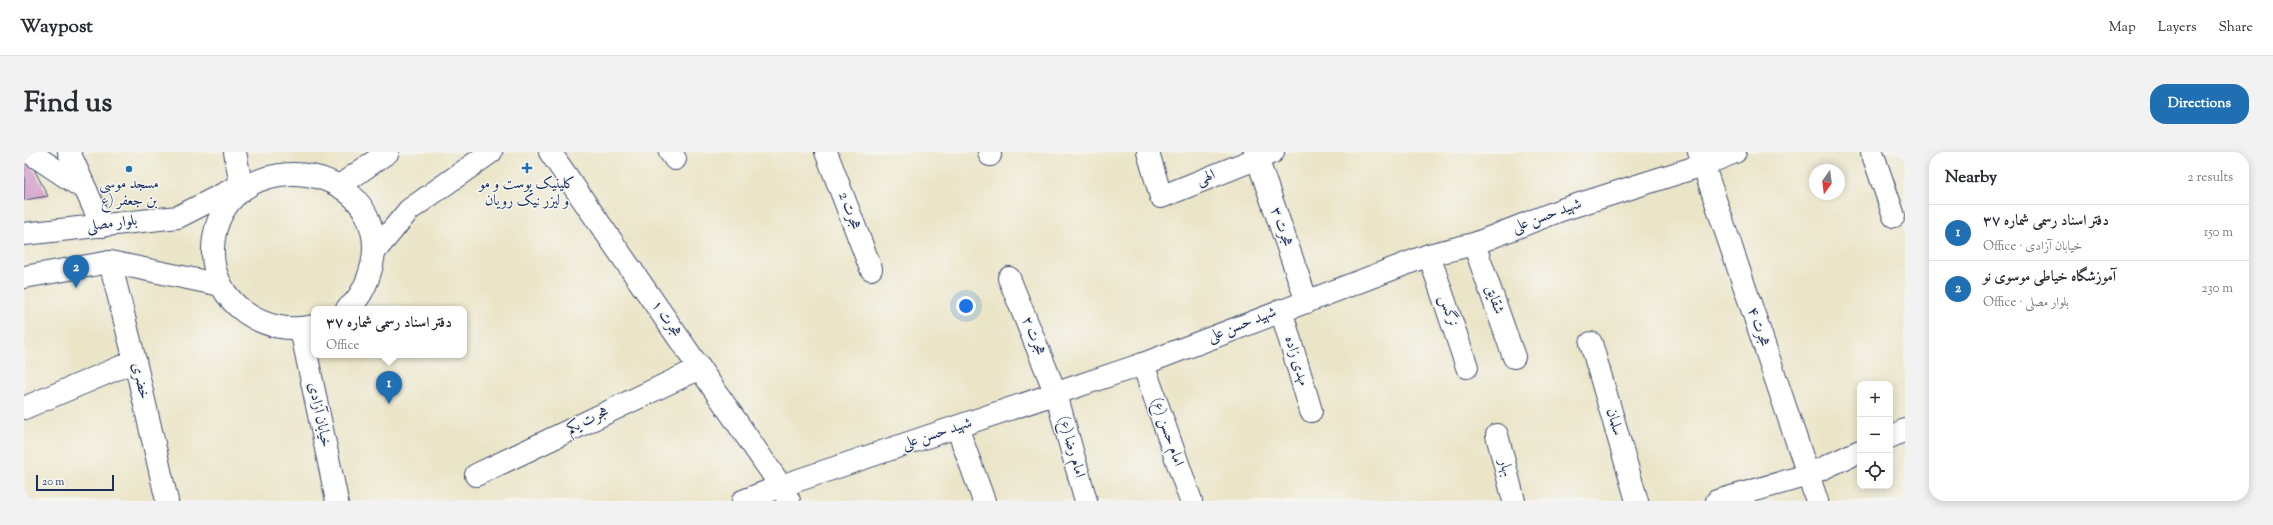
<!DOCTYPE html>
<html lang="en">
<head>
<meta charset="utf-8">
<style>
	:root { --surface:#fff; --page:#f2f2f3; --text:#2b2b33; --muted:#7c7c81; --line:#e1e1e2; --accent:#1f6fb2 }
	body { margin:0; font-family:"Sorts Mill Goudy",Amiri,serif; background:var(--page); color:var(--text) }
	.controls { position:absolute; right:12px; bottom:12px; display:grid; overflow:hidden; border-radius:8px; box-shadow:0 2px 10px #0003 }
	.controls button { width:36px; height:36px; display:grid; place-items:center; padding:0; border:0; border-bottom:1px solid var(--line); background:var(--surface); color:var(--text); font:20px sans-serif }
	.compass { position:absolute; left:1785px; top:12px; width:36px; height:36px; border-radius:50%; background:var(--surface); box-shadow:0 2px 10px #0003; rotate:194deg }
	.scale { position:absolute; left:12px; bottom:10px; width:78px; box-sizing:border-box; padding-left:4px; border:2px solid #1b2f5e; border-top:0; font-size:11px; line-height:14px; white-space:nowrap; color:#1b2f5e; -webkit-text-stroke:3px #f6f6f2; paint-order:stroke }
	.you { position:absolute; left:942px; top:154px; width:14px; height:14px; margin:-10px; border:3px solid #fff; border-radius:50%; background:#1a73e8; box-shadow:0 0 0 6px #1a73e833 }
	.badge { display:grid; place-items:center; width:26px; height:26px; border-radius:50%; background:var(--accent); color:#fff; font-size:13px; font-weight:700 }
	.pin { position:absolute; translate:-50% -33px; filter:drop-shadow(0 1px 2px #0008) }
	.pin::after { content:''; position:absolute; top:21px; width:14px; height:12px; background:inherit; clip-path:polygon(0 0,100% 0,50% 100%) }
	.popup { position:absolute; left:287px; top:154px; width:156px; height:52px; box-sizing:border-box; display:grid; place-content:center; border-radius:8px; background:var(--surface); filter:drop-shadow(0 1px 3px #0005); font-size:13px; white-space:nowrap; color:var(--muted) }
	.popup b { font-size:15px; color:var(--text) }
	.popup::after { content:''; position:absolute; left:50%; top:100%; margin-left:-8px; border:8px solid transparent; border-top-color:var(--surface) }
	.list { margin:0; padding:0; list-style:none }
	h2 { display:flex; justify-content:space-between; align-items:center; height:52px; margin:0; padding:0 16px; font-size:17px }
	h2 small { font-size:13px; font-weight:400; color:var(--muted) }
	.list li { display:grid; grid-template-columns:26px 1fr auto; gap:12px; align-items:center; box-sizing:border-box; height:56px; padding:0 16px; border-top:1px solid var(--line) }
	.list b { display:block; font-size:15px; white-space:nowrap }
	.list p { margin:0; font-size:13px; white-space:nowrap; color:var(--muted) }
	.list em { font-size:13px; font-style:normal; color:var(--muted) }
	.icon { flex:none; width:22px; height:22px; fill:none; stroke:currentColor; stroke-width:2; stroke-linecap:round; stroke-linejoin:round }
	.map { position:relative; flex:none; width:1881px; height:349px; overflow:hidden; border-radius:16px }
	header { display:flex; align-items:center; gap:24px; box-sizing:border-box; height:56px; padding:0 20px; background:var(--surface); border-bottom:1px solid var(--line) }
	header strong { font-size:19px }
	nav { display:flex; gap:22px; margin-inline-start:auto; font-size:14px }
	.intro { display:flex; align-items:center; justify-content:space-between; box-sizing:border-box; height:96px; padding:0 24px }
	h1 { margin:0; font-size:28px }
	.button { padding:10px 18px; border-radius:16px; background:var(--accent); color:#fff; font-size:14px; font-weight:700 }
	main { display:flex; gap:24px; padding:0 24px }
	aside { flex:1; background:var(--surface); border-radius:16px; box-shadow:0 2px 10px #0003 }
	.map>svg:first-child { display:block }
</style>
</head>
<body>
<header>
<strong>Waypost</strong>
<nav><a>Map</a><a>Layers</a><a>Share</a></nav>
</header>
<div class="intro"><h1>Find us</h1><a class="button">Directions</a></div>
<main>
<div class="map">
<svg width="1881" height="349" viewBox="0 0 1881 349">
	<rect width="100%" height="100%" fill="#f6f6f2"/>
	<filter id="ink" filterUnits="userSpaceOnUse"><feTurbulence type="fractalNoise" baseFrequency=".025" numOctaves="2"/><feDisplacementMap in="SourceGraphic" scale="8" xChannelSelector="R" yChannelSelector="G"/><feConvolveMatrix kernelMatrix="1 2 1 2 8 2 1 2 1" color-interpolation-filters="sRGB"/></filter>
	<filter id="wash" filterUnits="userSpaceOnUse"><feTurbulence type="fractalNoise" baseFrequency=".012" numOctaves="4" result="noise"/><feDisplacementMap in="SourceGraphic" scale="16" xChannelSelector="R" yChannelSelector="G"/><feGaussianBlur stdDeviation="0.9" result="paint"/><feColorMatrix in="noise" values="0 0 0 0 0 0 0 0 0 0 0 0 0 0 0 0 0 1.4 0 .05"/><feComposite in="paint" operator="in"/></filter>
	<g filter="url(#wash)">
		<rect width="100%" height="100%" fill="#ebe5c8"/>
		<g id="blocks">
			<path fill="#cd91c2" d="M0 0H1L24 44 0 48Z"/>
		</g>
	</g>
	<g filter="url(#ink)">
		<use href="#blocks" fill-opacity="0" stroke="#3a4a6e" stroke-width="1"/>
		<g fill="none" stroke-linecap="round" stroke-linejoin="round">
			<defs>
				<g id="minor">
					<path d="M5 0 62 38"/>
					<path d="M45 0 78 74"/>
					<path d="M526 0 757 334 765 349"/>
					<path d="M646 0 651 7"/>
					<path d="M802 0 847 117"/>
					<path d="M965 0 966 3"/>
					<path d="M1124 0 1137 45 1249 0"/>
					<path d="M1231 0 1283 150"/>
					<path d="M1675 0 1793 349"/>
					<path d="M1848 0 1870 64"/>
					<path d="M1450 92 1490 205"/>
					<path d="M1405 103 1443 215"/>
					<path d="M86 110 111 209 143 349"/>
					<path d="M985 126 1032 242 1062 349"/>
					<path d="M1257 158 1287 259"/>
					<path d="M1567 191 1613 349"/>
					<path d="M1119 212 1167 349"/>
					<path d="M0 256 111 209"/>
					<path d="M933 275 960 349"/>
					<path d="M1473 283 1490 349"/>
					<path d="M1866 285 1881 278"/>
					<path d="M452 323 676 216"/>
					<path d="M719 349 757 334 1119 212 1405 103 1450 92 1537 58 1679 13 1711 0"/>
					<path d="M1693 349 1784 323 1836 299"/>
				</g>
				<g id="major">
					<path d="M321 30 364 0"/>
					<path d="M0 82 154 65 217 33 211 0"/>
					<path d="M351 99 385 58 467 0"/>
					<path d="M0 125 86 110 197 133"/>
					<path d="M290 174C241 186 187 150 189 97 192 8 311 0 343 64 350 81 352 95 348 113 344 129 337 147 323 157"/>
					<path d="M277 177 313 349"/>
				</g>
			</defs>
			<use href="#minor" stroke="#3a4a6e" stroke-width="24"/>
			<use href="#major" stroke="#3a4a6e" stroke-width="24"/>
			<use href="#minor" stroke="#fff" stroke-width="22"/>
			<use href="#major" stroke="#fff" stroke-width="22"/>
		</g>
	</g>
	<g fill="#1f6fb2" stroke="#f6f6f2" stroke-width="1.5">
		<path d="M501 10h4v4h4v4h-4v4h-4v-4h-4v-4h4z"/>
		<circle cx="105" cy="17" r="4"/>
	</g>
	<g text-anchor="middle" dominant-baseline="central" stroke-width="3" stroke-linejoin="round" paint-order="stroke">
		<g font-size="15" fill="#1b2f5e" stroke="#f6f6f2">
			<text transform="translate(1182 26) rotate(-22)">الهی</text>
			<text transform="translate(825 59) rotate(69)">هجرت 2</text>
			<text transform="translate(1523 64) rotate(-20)">شهید حسن علی</text>
			<text transform="translate(88 72) rotate(-7)">بلوار مصلی</text>
			<text transform="translate(1257 75) rotate(71)">هجرت ۳</text>
			<text transform="translate(1470 148) rotate(70)">شقایق</text>
			<text transform="translate(1424 159) rotate(71)">نرگس</text>
			<text transform="translate(642 167) rotate(55)">هجرت ۱</text>
			<text transform="translate(1218 173) rotate(-21)">شهید حسن علی</text>
			<text transform="translate(1734 175) rotate(71)">هجرت ۴</text>
			<text transform="translate(1009 184) rotate(68)">هجرت ۲</text>
			<text transform="translate(1272 209) rotate(73)">مهدی زاده</text>
			<text transform="translate(116 229) rotate(77)">خضری</text>
			<text transform="translate(295 263) rotate(78)">خیابان آزادی</text>
			<text transform="translate(564 269) rotate(-26)">هجرت یکم</text>
			<text transform="translate(1590 270) rotate(74)">سلمان</text>
			<text transform="translate(1143 280) rotate(71)">امام حسن (ع)</text>
			<text transform="translate(913 282) rotate(-18)">شهید حسن علی</text>
			<text transform="translate(1047 295) rotate(74)">امام رضا (ع)</text>
			<text transform="translate(1481 316) rotate(75)">بهار</text>
		</g>
		<g font-size="15" fill="#1b2f5e" stroke="#f6f6f2">
			<text x="105" y="32">مسجد موسی<tspan x="105" dy="17">بن جعفر (ع</tspan></text>
			<text x="503" y="32">کلینیک پوست و مو<tspan x="503" dy="17">و لیزر نیک رویان</tspan></text>
		</g>
	</g>
</svg>
<div class="controls">
<button>+</button>
<button>−</button>
<button><svg class="icon" aria-label="locate" viewBox="0 0 24 24"><circle cx="12" cy="12" r="6"/><path d="M12 2v4M12 18v4M2 12h4M18 12h4"/></svg></button>
</div>
<svg class="compass" viewBox="-18 -18 36 36"><path d="M0-13l5 13h-10z" fill="#e53935"/><path d="M0 13l5-13h-10z" fill="#7c7c81"/></svg>
<div class="scale">20 m</div>
<div class="you"></div>
<div class="pin badge" style="left:365px;top:252px">1</div>
<div class="popup"><b>دفتر اسناد رسمی شماره ۳۷</b>Office</div>
<div class="pin badge" style="left:52px;top:136px">2</div>
</div>
<aside>
<h2>Nearby<small>2 results</small></h2>
<ul class="list">
<li><span class="badge">1</span><div><b>دفتر اسناد رسمی شماره ۳۷</b><p>Office · خیابان آزادی</p></div><em>150 m</em></li>
<li><span class="badge">2</span><div><b>آموزشگاه خیاطی موسوی نو</b><p>Office · بلوار مصلی</p></div><em>230 m</em></li>
</ul>
</aside>
</main>
</body>
</html>
